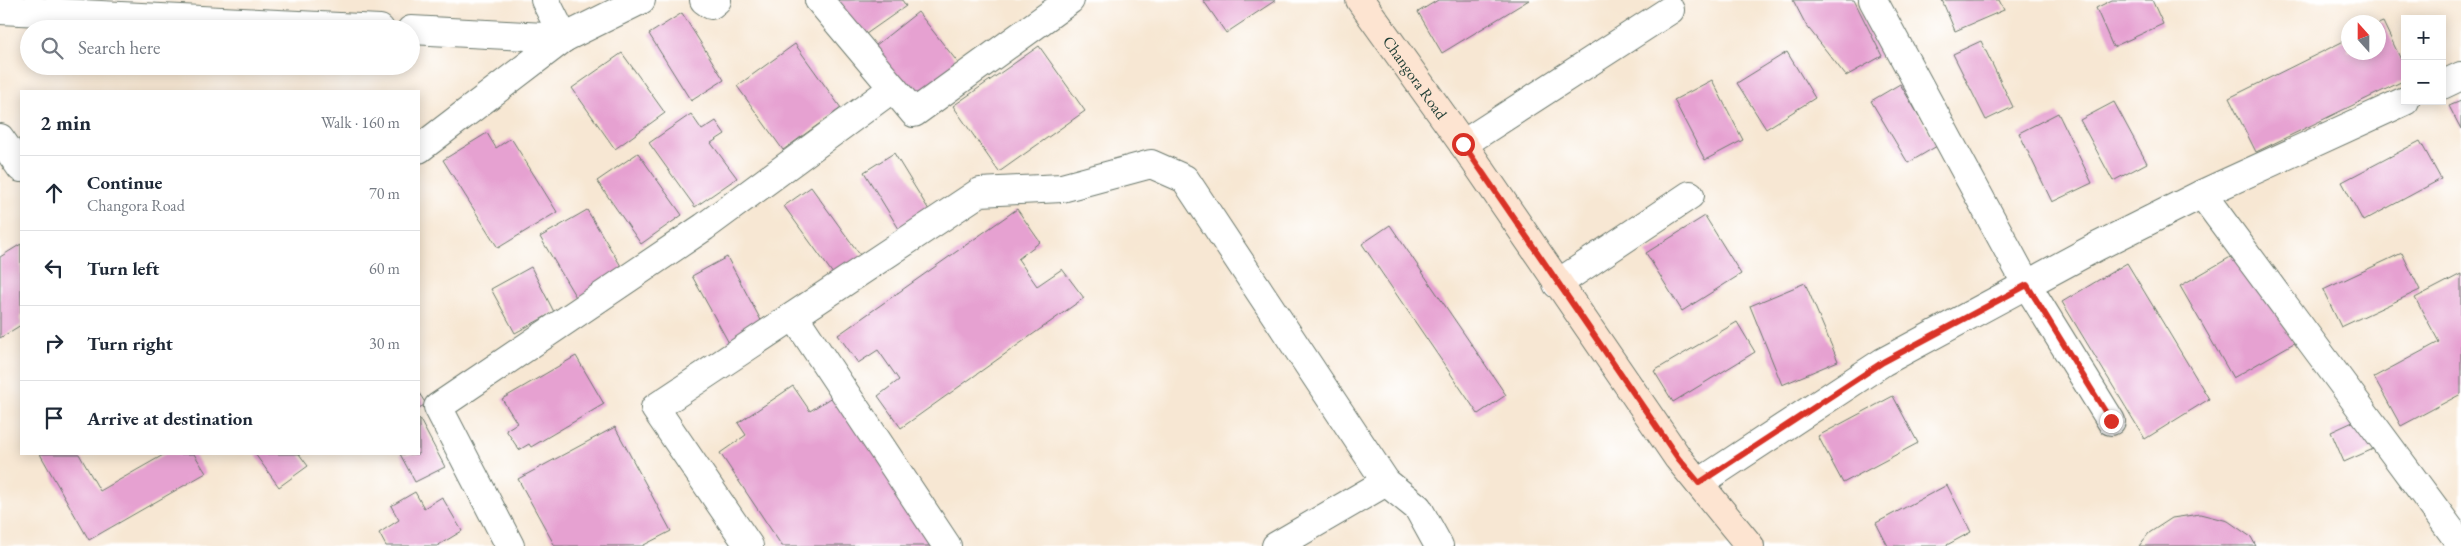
<!DOCTYPE html>
<html lang="en">
<head>
<meta charset="utf-8">
<style>
	:root { --surface:#fff; --page:#f2f2f3; --text:#1f2937; --muted:#747a83; --line:#e0e1e3 }
	body { margin:0; font-family:"EB Garamond",serif; background:var(--page); color:var(--text) }
	.controls { position:absolute; right:15px; top:15px; display:grid; overflow:hidden; border-radius:0px; box-shadow:0 2px 12px #0003 }
	.controls button { width:45px; height:45px; display:grid; place-items:center; padding:0; border:0; border-bottom:1px solid var(--line); background:var(--surface); color:var(--text); font:25px sans-serif }
	.compass { position:absolute; left:2341px; top:15px; width:45px; height:45px; border-radius:50%; background:var(--surface); box-shadow:0 2px 12px #0003; rotate:339deg }
	.stop { position:absolute; width:15px; height:15px; margin:-11px; border:4px solid #d93025; border-radius:50%; background:#fff }
	.stop.end { background:#d93025; border-color:#fff; box-shadow:0 1px 5px #0008 }
	.list { margin:0; padding:0; list-style:none }
	h2 { display:flex; justify-content:space-between; align-items:center; height:65px; margin:0; padding:0 20px; font-size:21px }
	h2 small { font-size:16px; font-weight:400; color:var(--muted) }
	.list li { display:grid; grid-template-columns:32px 1fr auto; gap:15px; align-items:center; box-sizing:border-box; height:75px; padding:0 20px; border-top:1px solid var(--line) }
	.list b { display:block; font-size:19px; white-space:nowrap }
	.list p { margin:0; font-size:16px; white-space:nowrap; color:var(--muted) }
	.list em { font-size:16px; font-style:normal; color:var(--muted) }
	.icon { flex:none; width:28px; height:28px; fill:none; stroke:currentColor; stroke-width:2; stroke-linecap:round; stroke-linejoin:round }
	.map { position:relative; flex:none; width:2461px; height:546px; overflow:hidden }
	.search { position:absolute; background:var(--surface); box-shadow:0 2px 12px #0003; left:20px; top:20px; width:400px; height:55px; display:flex; align-items:center; gap:12px; box-sizing:border-box; padding:0 18px; border-radius:28px; color:var(--muted); font-size:19px }
	.panel { position:absolute; background:var(--surface); box-shadow:0 2px 12px #0003; left:20px; top:90px; width:400px; height:365px; border-radius:0px }
	.map>svg:first-child { display:block }
</style>
</head>
<body>
<div class="map">
<svg width="2461" height="546" viewBox="0 0 2461 546">
	<rect width="100%" height="100%" fill="#fff"/>
	<filter id="ink" filterUnits="userSpaceOnUse"><feTurbulence type="fractalNoise" baseFrequency=".02" numOctaves="2"/><feDisplacementMap in="SourceGraphic" scale="10" xChannelSelector="R" yChannelSelector="G"/><feConvolveMatrix kernelMatrix="1 2 1 2 8 2 1 2 1" color-interpolation-filters="sRGB"/></filter>
	<filter id="wash" filterUnits="userSpaceOnUse"><feTurbulence type="fractalNoise" baseFrequency=".0096" numOctaves="4" result="noise"/><feDisplacementMap in="SourceGraphic" scale="20" xChannelSelector="R" yChannelSelector="G"/><feGaussianBlur stdDeviation="1.12" result="paint"/><feColorMatrix in="noise" values="0 0 0 0 0 0 0 0 0 0 0 0 0 0 0 0 0 1.4 0 .05"/><feComposite in="paint" operator="in"/></filter>
	<g filter="url(#wash)">
		<rect width="100%" height="100%" fill="#f7e7d3"/>
		<g id="blocks">
			<g fill="#e6a1d1">
				<path d="M831 0H902L906 6 859 39Z"/>
				<path d="M1203 0H1276L1226 33Z"/>
				<path d="M1438 0H1529L1442 53 1418 12Z"/>
				<path d="M1793 0H1854L1882 56 1846 76 1806 25Z"/>
				<path d="M1942 0H1999L2004 10 1955 31Z"/>
				<path d="M2112 0H2152L2163 24 2113 47 2096 8Z"/>
				<path d="M918 12 963 69 916 106 871 49Z"/>
				<path d="M682 13 724 80 691 101 649 34Z"/>
				<path d="M2383 22 2405 68V80L2256 152 2229 98 2348 39V52H2378V24Z"/>
				<path d="M1981 41 2013 107 1986 120 1953 54Z"/>
				<path d="M795 44 841 108 783 150 737 86Z"/>
				<path d="M1039 46 1085 111 999 172 953 106Z"/>
				<path d="M1787 52 1815 98 1766 129 1737 83Z"/>
				<path d="M622 53 665 113 615 149 572 88Z"/>
				<path d="M1712 80 1743 140 1705 160 1674 100Z"/>
				<path d="M1900 84 1937 146 1908 163 1871 101Z"/>
				<path d="M2461 101V129L2449 106Z"/>
				<path d="M2114 102 2147 163 2113 181 2080 120Z"/>
				<path d="M2058 113 2092 183 2052 202 2019 133Z"/>
				<path d="M691 114 702 130 716 121 725 134 711 143 737 178 695 207 649 143Z"/>
				<path d="M487 133 496 148 511 138 557 212 498 248 443 160Z"/>
				<path d="M2420 141 2441 179 2363 221 2342 182Z"/>
				<path d="M638 153 682 215 641 244 597 181Z"/>
				<path d="M894 153 929 210 899 229 864 172Z"/>
				<path d="M811 187 863 259 836 278 784 206Z"/>
				<path d="M1017 209 1040 242 1018 259 1037 286 1062 269 1084 298 901 428 878 396 899 380 878 350 858 363 838 335Z"/>
				<path d="M587 210 624 271 577 299 540 237Z"/>
				<path d="M1705 216 1741 274 1682 311 1646 253Z"/>
				<path d="M1390 225 1506 395 1478 414 1362 244Z"/>
				<path d="M21 244V325L0 338V257Z"/>
				<path d="M2241 251 2294 343 2233 378 2180 286Z"/>
				<path d="M2402 253 2420 290 2341 327 2323 290Z"/>
				<path d="M727 257 764 326 730 345 692 276Z"/>
				<path d="M2127 263 2209 399 2145 439 2062 302Z"/>
				<path d="M531 267 554 312 515 333 491 289Z"/>
				<path d="M2461 274V394L2401 426 2374 377 2439 342 2415 298Z"/>
				<path d="M1805 283 1838 361 1782 385 1750 306Z"/>
				<path d="M1737 322 1755 352 1673 402 1654 371Z"/>
				<path d="M576 356 604 404 531 447 529 444 519 450 506 430 517 423 502 399Z"/>
				<path d="M793 386 810 411 841 391 943 546H782L720 453 746 435 738 423Z"/>
				<path d="M419 393 426 404 419 408Z"/>
				<path d="M1893 396 1918 443 1843 483 1818 436Z"/>
				<path d="M2366 416 2380 446 2344 462 2331 432Z"/>
				<path d="M419 418 445 467 415 482 400 454H419Z"/>
				<path d="M615 427 671 531 642 546H555L518 479Z"/>
				<path d="M40 454H79L100 491 165 454H194L206 473 89 540Z"/>
				<path d="M255 454H299L308 466 279 487Z"/>
				<path d="M1947 485 1971 532 1945 546H1888L1876 523Z"/>
				<path d="M415 492 424 508 442 497 462 531 437 546H386L379 533 399 520 391 506Z"/>
				<path d="M2200 514 2228 521 2251 537 2256 546H2139L2149 533 2172 518Z"/>
			</g>
		</g>
	</g>
	<g filter="url(#ink)">
		<use href="#blocks" fill-opacity="0" stroke="#6b786c" stroke-width="1"/>
		<g fill="none" stroke-linecap="round" stroke-linejoin="round">
			<defs>
				<g id="street">
					<path d="M545 0 564 38"/>
					<path d="M704 0 711 5 717 0"/>
					<path d="M819 0 914 113 1070 0"/>
					<path d="M1873 0 2027 285 2111 421"/>
					<path d="M0 10 380 29"/>
					<path d="M411 30 564 38"/>
					<path d="M2442 85 2461 76"/>
					<path d="M0 138 21 168"/>
					<path d="M1463 144 1670 10"/>
					<path d="M419 149 564 38 641 0"/>
					<path d="M2202 194 2461 544"/>
					<path d="M1557 284 1690 195"/>
					<path d="M794 316 947 546"/>
					<path d="M1699 483 1883 362 2098 246 2202 194 2405 101"/>
					<path d="M510 546 438 407 704 227 893 88"/>
					<path d="M749 546 655 408 980 192 1062 188 1151 164 1185 179 1386 482 1418 508 1439 546"/>
					<path d="M1276 546 1386 482"/>
				</g>
				<g id="secondary">
					<path id="s1" d="M1360 0 1463 144 1678 458 1750 546"/>
				</g>
			</defs>
			<use href="#street" stroke="#6b786c" stroke-width="30"/>
			<use href="#secondary" stroke="#6b786c" stroke-width="30"/>
			<use href="#street" stroke="#fff" stroke-width="28"/>
			<use href="#secondary" stroke="#fde4d1" stroke-width="28"/>
		</g>
	</g>
	<g fill="none" stroke-linecap="round" stroke-linejoin="round" filter="url(#ink)">
		<path stroke="#d93025" stroke-width="6" d="M1463 144 1678 458 1699 483 1883 362 2027 285 2111 421"/>
	</g>
	<g text-anchor="middle" dominant-baseline="central" stroke-width="5" stroke-linejoin="round" paint-order="stroke">
		<g font-size="16" fill="#1f3d34" stroke="#fff">
			<text stroke="none"><textPath href="#s1" startOffset="95">Changora Road</textPath></text>
		</g>
	</g>
</svg>
<div class="controls">
<button>+</button>
<button>−</button>
</div>
<svg class="compass" viewBox="-18 -18 36 36"><path d="M0-13l5 13h-10z" fill="#e53935"/><path d="M0 13l5-13h-10z" fill="#747a83"/></svg>
<div class="stop" style="left:1463px;top:144px"></div>
<div class="stop end" style="left:2111px;top:421px"></div>
<div class="search"><svg class="icon" aria-label="search" viewBox="0 0 24 24"><circle cx="10" cy="10" r="6"/><path d="M15 15l6 6"/></svg>Search here</div>
<section class="panel">
<h2>2 min<small>Walk · 160 m</small></h2>
<ul class="list">
<li><svg class="icon" aria-label="ahead" viewBox="0 0 24 24"><path d="M12 20V5M6 11l6-6 6 6"/></svg><div><b>Continue</b><p>Changora Road</p></div><em>70 m</em></li>
<li><svg class="icon" aria-label="left" viewBox="0 0 24 24"><path d="M17 20v-9H6M10 6l-5 5 5 5"/></svg><div><b>Turn left</b></div><em>60 m</em></li>
<li><svg class="icon" aria-label="right" viewBox="0 0 24 24"><path d="M7 20v-9h11M14 6l5 5-5 5"/></svg><div><b>Turn right</b></div><em>30 m</em></li>
<li><svg class="icon" aria-label="arrive" viewBox="0 0 24 24"><path d="M6 21V4h12l-3 4 3 4H6"/></svg><div><b>Arrive at destination</b></div></li>
</ul>
</section>
</div>
</body>
</html>
